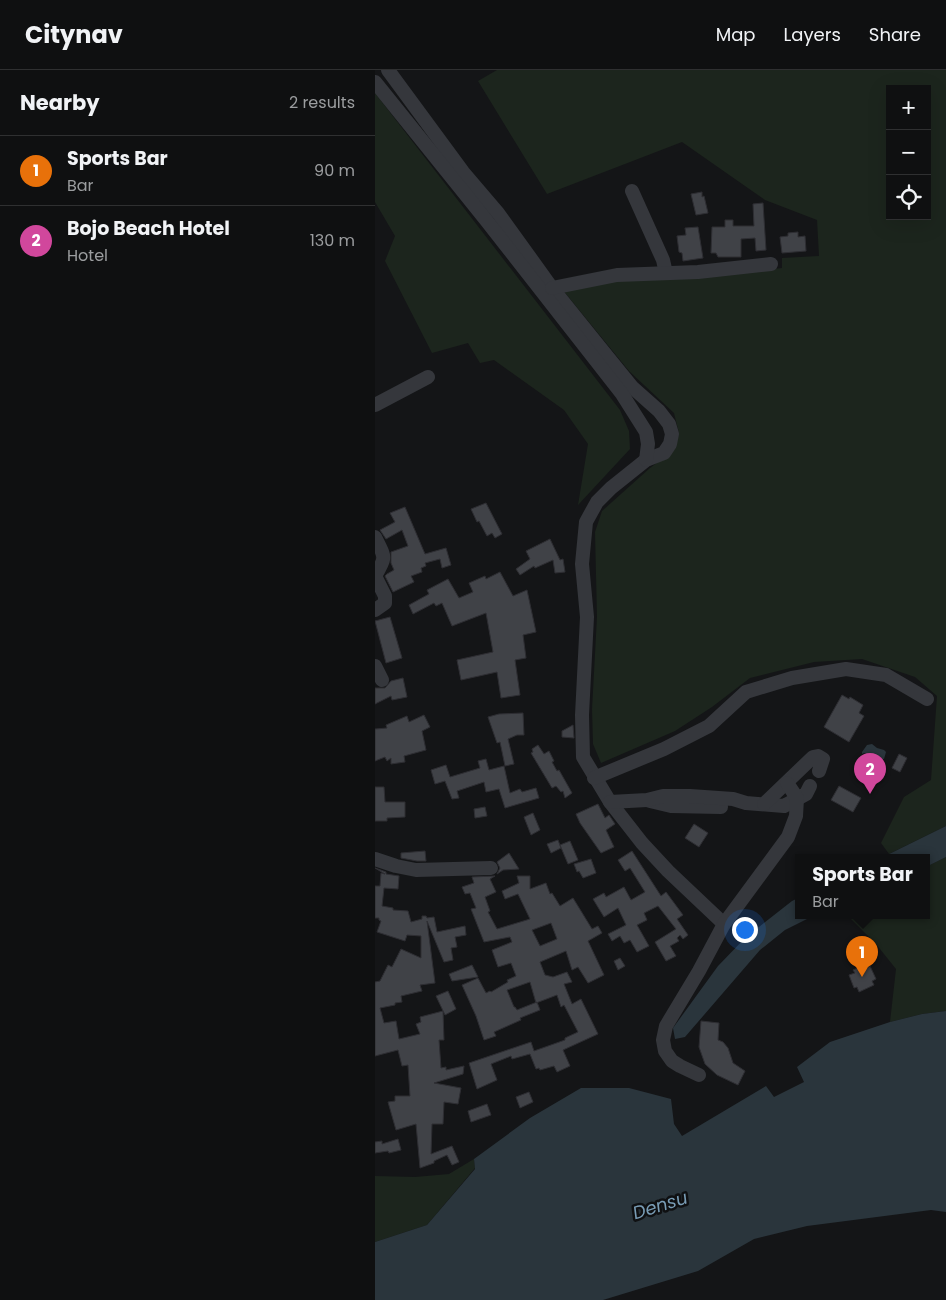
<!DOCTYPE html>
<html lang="en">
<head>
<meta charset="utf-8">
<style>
	:root { --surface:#0f1011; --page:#1d1e1f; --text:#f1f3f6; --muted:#9b9d9f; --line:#2f3031; --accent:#ea580c }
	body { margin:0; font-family:Poppins,sans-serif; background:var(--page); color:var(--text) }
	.controls { position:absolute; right:15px; top:15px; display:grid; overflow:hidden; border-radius:0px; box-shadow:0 5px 20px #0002 }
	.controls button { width:45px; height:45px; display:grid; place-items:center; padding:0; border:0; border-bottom:1px solid var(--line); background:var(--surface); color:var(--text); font:25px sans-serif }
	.you { position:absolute; left:369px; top:859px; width:18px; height:18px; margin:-12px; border:4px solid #fff; border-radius:50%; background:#1a73e8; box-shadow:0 0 0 8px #1a73e833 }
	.badge { display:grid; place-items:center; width:32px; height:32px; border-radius:50%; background:var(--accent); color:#fff; font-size:16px; font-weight:700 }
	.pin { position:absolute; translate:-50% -41px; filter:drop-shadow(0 1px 2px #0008) }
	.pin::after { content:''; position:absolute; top:26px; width:18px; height:15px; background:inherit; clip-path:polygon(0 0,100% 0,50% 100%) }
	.popup { position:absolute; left:420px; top:784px; width:135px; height:65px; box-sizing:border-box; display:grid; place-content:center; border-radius:0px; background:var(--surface); filter:drop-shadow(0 1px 4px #0005); font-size:16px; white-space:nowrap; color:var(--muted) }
	.popup b { font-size:19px; color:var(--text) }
	.popup::after { content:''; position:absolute; left:50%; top:100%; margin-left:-10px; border:10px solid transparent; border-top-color:var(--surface) }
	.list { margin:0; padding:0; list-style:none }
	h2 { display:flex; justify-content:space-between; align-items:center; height:65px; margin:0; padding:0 20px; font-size:21px }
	h2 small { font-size:16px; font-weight:400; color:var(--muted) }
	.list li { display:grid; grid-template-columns:32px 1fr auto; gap:15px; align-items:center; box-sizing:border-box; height:70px; padding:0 20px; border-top:1px solid var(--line) }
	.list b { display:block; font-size:19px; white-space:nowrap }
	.list p { margin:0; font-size:16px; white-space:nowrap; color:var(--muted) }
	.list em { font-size:16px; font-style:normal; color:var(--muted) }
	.icon { flex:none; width:28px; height:28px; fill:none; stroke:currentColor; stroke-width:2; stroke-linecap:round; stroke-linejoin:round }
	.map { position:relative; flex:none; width:571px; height:1230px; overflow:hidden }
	header { display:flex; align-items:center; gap:30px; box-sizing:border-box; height:70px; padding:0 25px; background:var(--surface); border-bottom:1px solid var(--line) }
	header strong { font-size:24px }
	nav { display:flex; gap:28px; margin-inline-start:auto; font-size:18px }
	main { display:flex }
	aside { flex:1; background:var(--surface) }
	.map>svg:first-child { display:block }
</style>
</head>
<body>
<header>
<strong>Citynav</strong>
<nav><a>Map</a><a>Layers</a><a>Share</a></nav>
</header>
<main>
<aside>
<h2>Nearby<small>2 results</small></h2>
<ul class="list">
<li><span class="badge" style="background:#e8710a">1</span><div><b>Sports Bar</b><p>Bar</p></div><em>90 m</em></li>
<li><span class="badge" style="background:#d1479c">2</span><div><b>Bojo Beach Hotel</b><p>Hotel</p></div><em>130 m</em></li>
</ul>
</aside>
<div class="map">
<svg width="571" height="1230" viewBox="0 0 571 1230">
	<rect width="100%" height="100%" fill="#141517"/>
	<g fill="#1c251d" fill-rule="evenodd">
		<path d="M122 0H571V756L514 784 506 773 529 727 556 710 562 626 540 607 487 589 439 592 375 608 337 637 300 661 226 693 218 674 217 639 222 547 220 462 227 441 275 398 300 379 304 363 299 343 254 301 187 219 238 210 329 207 407 198V188L444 186 442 150 390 130 307 72 172 124 103 11ZM515 19H552V146H515Z"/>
		<path d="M0 23 245 340 254 361 255 379 203 435 213 374 189 340 119 290 105 293 93 273 57 283 10 191 20 166 0 132Z"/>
		<path d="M571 787V941L547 944 515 952 521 899 501 874 473 846H551V797Z"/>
		<path d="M99 1089 100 1098 52 1155 0 1172V1106L40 1107 74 1104Z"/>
	</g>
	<g fill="#2a353c">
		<path d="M497 674 502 678 509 680 511 682 509 689 505 690C502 689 492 684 489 683L487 684V682L492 675Z"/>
		<path d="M571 756V787L551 797V788H506Z"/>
		<path d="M423 828V846H438L410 860 385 880 310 967 300 969 298 958 343 896 371 867 417 831Z"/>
		<path d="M571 941V1142L556 1140 432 1156 379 1169 323 1201 228 1230H0V1172L52 1155 100 1099 99 1089 155 1048 206 1018H254L296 1029 299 1054 307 1066 391 1016 399 1027 429 1012 422 997 455 972 515 952 547 944Z"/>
	</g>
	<g fill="#404247" stroke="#2e2e33" fill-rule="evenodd">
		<path d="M327 122V127L329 126 333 143 321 145 316 124Z"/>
		<path d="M388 133 391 180 381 181 380 168 366 169V187H343L341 183H336L337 157H350V150H358V156H379L378 134Z"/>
		<path d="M323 157 328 188 308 191 307 183 304 182 302 166 311 165 310 158Z"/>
		<path d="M423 162V167L430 166 431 181 407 183 405 167 413 166V163Z"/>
		<path d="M111 433 127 464 120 468 117 463 112 466 104 451 102 452 96 439Z"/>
		<path d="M30 437 50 484 71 478 76 495 67 498 65 489 50 493 51 496 46 498 47 502 36 506 39 512 18 522 10 506 12 504 19 500 16 493V482L33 476 27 460 11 469 5 460 20 452 15 443Z"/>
		<path d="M175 469 185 490 188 489 190 502 180 503 178 490 160 498 159 496 145 505 141 499 155 489 151 481Z"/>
		<path d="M125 502 138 526 152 520 161 562 148 565 151 588 140 590 145 625 126 628 122 602 86 610 82 590 118 582 111 543 77 556 67 533 61 536 59 533 38 544 34 535 54 524 52 520 73 509 84 528 98 522 94 513 110 506 111 509Z"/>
		<path d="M15 547 27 588 11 593 0 551Z"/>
		<path d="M28 608 32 627 17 630 16 626 0 634V618H10L16 611Z"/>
		<path d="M467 625 474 629 475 627 488 635 484 643 489 646 474 672 449 657Z"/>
		<path d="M148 643 149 665H142L133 669 139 694 130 696 125 672 122 673 113 647 124 644Z"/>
		<path d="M49 645 55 657 47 661 51 680 29 686 30 692 16 694V688L12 691 10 687 0 691V659L12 658 11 655 32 646 34 652Z"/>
		<path d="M198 655 199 668 187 667V661Z"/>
		<path d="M163 675 169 684 174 681 179 691 177 692 182 701 184 700 197 723 190 728 188 721 186 722 181 716 177 718 156 683 158 682 157 679Z"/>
		<path d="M524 684 532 688 525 702 517 698Z"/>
		<path d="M111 689 114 700 129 696 135 723 145 719 147 722 161 718 164 728 130 738 124 719 111 722 109 712 82 721 84 728 77 729 70 711 60 714 56 700 71 695 75 707 105 698 103 691Z"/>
		<path d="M464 716 486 728 478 742 456 730Z"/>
		<path d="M0 717H9L10 732H30V747L12 748V751H0Z"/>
		<path d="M223 734 230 748 234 745 240 754 231 760 239 777 226 783 205 753 201 744Z"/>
		<path d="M110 737 112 746 100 748 99 739Z"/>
		<path d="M158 743 165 760 156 765 149 747Z"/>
		<path d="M319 754 333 763 324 777 310 768Z"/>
		<path d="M183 770 186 778 176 783 172 774Z"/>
		<path d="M195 771 203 790 193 794 185 775Z"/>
		<path d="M50 781 51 791H42L26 788V783Z"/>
		<path d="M257 781 286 826 291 822 308 845 302 849 313 865 308 869 305 865 302 868 304 871 295 876 301 886 291 891 280 872 301 859 283 836 269 843 272 850 262 855 274 876 262 882 255 870 249 873 245 866 237 871 233 864 251 855 243 838 229 847 218 829 229 823 231 827 249 817 256 830 270 822 255 798 250 801 243 790Z"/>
		<path d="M134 783 144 799 128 800 122 804 125 798 122 792Z"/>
		<path d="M216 789 221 803 208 808 204 801 202 802 199 794Z"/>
		<path d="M0 798 11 802V804L24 806 23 819 9 818 7 836 18 838V840L33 841 36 852 47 849V846H51L52 848 59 847 62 862 90 856 91 865 80 867 82 877 76 878 78 890 69 892 52 851 60 913 45 915 47 921 26 926 27 932 20 933V935L5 938 9 953 21 951 24 969 45 964 41 954 46 952 45 947 68 941 69 970H64L66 998 71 997V1000L89 996 88 1004 59 1013 86 1018 83 1034 69 1032 68 1054H57L56 1084 77 1076 84 1092 77 1095 72 1085 59 1091V1093L45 1098 41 1054 21 1060 13 1032 20 1031V1026H35L33 995 27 996 23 980 0 986V912L5 911 13 895 17 897 26 879 46 888V866L32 865 30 871 2 862 6 851 4 850V848H0V816H5L6 803 10 804Z"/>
		<path d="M120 806 115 809 121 822 110 827 115 841 113 842 122 859 155 849 143 824 130 829 127 821 144 813 142 806H155V819L171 813 175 824 177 823 185 836 198 828 217 859 223 856 227 863 213 871 229 905 213 913 203 897 197 900 191 881 165 892 170 905 178 907 192 902 197 912 189 914 197 934 206 929 223 964 188 980 195 996 182 1002 179 996 165 1000 164 998 161 999 155 984 137 989 136 986 116 994 122 1010 102 1019 94 993 156 972 159 981 190 970V968L203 962 189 935 186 937 182 925 161 933 155 912 132 920 139 937H140L142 940 162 932 165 940 145 948 146 950 119 962 121 966 109 970 101 946 87 915 103 908 111 923 115 921 116 922 133 912 132 910 141 906 136 893 123 897 117 880 137 872 135 867 109 872 96 839 101 838 95 823 90 824 87 817 99 813 97 807ZM176 853 182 869 165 876 157 860Z"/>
		<path d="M245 888 250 896 243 900 239 891Z"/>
		<path d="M97 895 103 907 77 911 74 904Z"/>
		<path d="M487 896 488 899 495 896 501 909 497 911 499 915 484 922 482 917 479 918 474 905 480 903 478 900Z"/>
		<path d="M73 921 81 939 70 945 61 926Z"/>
		<path d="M326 951 344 953 343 970 348 972 353 978 358 993 370 1001 363 1015 342 1005 330 994 324 977Z"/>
		<path d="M154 1022 158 1032 145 1038 141 1027Z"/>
		<path d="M112 1034 116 1045 96 1052 93 1041Z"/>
		<path d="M23 1069 26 1080 14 1083 13 1081 0 1083V1072L7 1071V1074Z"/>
	</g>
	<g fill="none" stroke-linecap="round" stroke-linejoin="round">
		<g stroke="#35373c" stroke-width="14">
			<path d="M13 0 88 102 123 143 177 218 227 280 257 317 284 341 294 354 297 364 295 374 289 383 271 390 236 418 222 432 211 452 207 494 212 547 207 645 208 687 235 732 267 773 293 801 349 854"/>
			<path d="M0 12 111 150 247 324 271 362 273 374 271 390"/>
			<path d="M257 121 288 190 291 203"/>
			<path d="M177 218 242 205 323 202 396 194"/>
			<path d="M0 335 53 307"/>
			<path d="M0 467C10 488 12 486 0 506L10 526V533L0 540"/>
			<path d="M0 596 7 610"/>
			<path d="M219 708 289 679 334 656 371 622 417 608 471 599 511 605 552 629"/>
			<path d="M275 731 296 736 346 737"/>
			<path d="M235 732 272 730 288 726H315L358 729 371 733 409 736 431 724 435 716"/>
			<path d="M389 734 438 687 443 686 448 689 444 701"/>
			<path d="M0 789 21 796 41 800 116 798"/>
			<path d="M324 1005 305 996 297 991 290 981 288 970 291 956 324 901 349 854 413 767 421 746 422 728 412 713"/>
		</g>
	</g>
	<g text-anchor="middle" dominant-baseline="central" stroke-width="5" stroke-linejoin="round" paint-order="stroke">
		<g font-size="18" font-style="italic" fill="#799db6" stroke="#0f1012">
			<text transform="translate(285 1135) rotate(-17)">Densu</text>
		</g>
	</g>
</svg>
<div class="controls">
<button>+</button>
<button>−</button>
<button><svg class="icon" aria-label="locate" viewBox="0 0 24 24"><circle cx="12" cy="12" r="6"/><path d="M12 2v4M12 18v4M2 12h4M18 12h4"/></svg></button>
</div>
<div class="you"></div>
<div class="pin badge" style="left:487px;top:907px;background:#e8710a">1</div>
<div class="popup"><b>Sports Bar</b>Bar</div>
<div class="pin badge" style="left:495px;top:724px;background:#d1479c">2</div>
</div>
</main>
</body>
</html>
